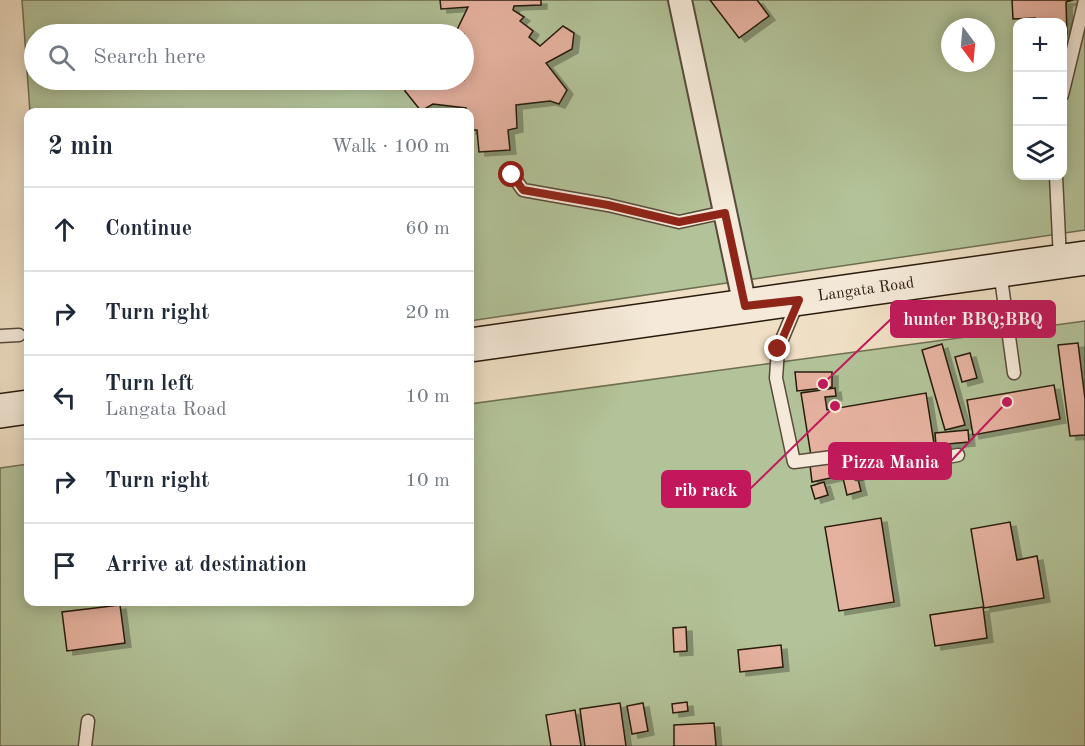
<!DOCTYPE html>
<html lang="en">
<head>
<meta charset="utf-8">
<style>
	:root { --surface:#fff; --page:#f2f2f3; --text:#1f2937; --muted:#747a83; --line:#e0e1e3 }
	body { margin:0; font-family:"Old Standard TT",serif; background:var(--page); color:var(--text) }
	.controls { position:absolute; right:18px; top:18px; display:grid; overflow:hidden; border-radius:12px; box-shadow:0 3px 15px #0003 }
	.controls button { width:54px; height:54px; display:grid; place-items:center; padding:0; border:0; border-bottom:2px solid var(--line); background:var(--surface); color:var(--text); font:30px sans-serif }
	.compass { position:absolute; left:941px; top:18px; width:54px; height:54px; border-radius:50%; background:var(--surface); box-shadow:0 3px 15px #0003; rotate:164deg }
	.stop { position:absolute; width:18px; height:18px; margin:-14px; border:4px solid #8f2418; border-radius:50%; background:#fff }
	.stop.end { background:#8f2418; border-color:#fff; box-shadow:0 2px 6px #0008 }
	.list { margin:0; padding:0; list-style:none }
	h2 { display:flex; justify-content:space-between; align-items:center; height:78px; margin:0; padding:0 24px; font-size:26px }
	h2 small { font-size:20px; font-weight:400; color:var(--muted) }
	.list li { display:grid; grid-template-columns:39px 1fr auto; gap:18px; align-items:center; box-sizing:border-box; height:84px; padding:0 24px; border-top:2px solid var(--line) }
	.list b { display:block; font-size:22px; white-space:nowrap }
	.list p { margin:0; font-size:20px; white-space:nowrap; color:var(--muted) }
	.list em { font-size:20px; font-style:normal; color:var(--muted) }
	.icon { flex:none; width:33px; height:33px; fill:none; stroke:currentColor; stroke-width:2; stroke-linecap:round; stroke-linejoin:round }
	.map { position:relative; flex:none; width:1085px; height:746px; overflow:hidden }
	.search { position:absolute; background:var(--surface); box-shadow:0 3px 15px #0003; left:24px; top:24px; width:450px; height:66px; display:flex; align-items:center; gap:15px; box-sizing:border-box; padding:0 21px; border-radius:33px; color:var(--muted); font-size:22px }
	.panel { position:absolute; background:var(--surface); box-shadow:0 3px 15px #0003; left:24px; top:108px; width:450px; height:498px; border-radius:12px }
	.map>svg:first-child { display:block }
</style>
</head>
<body>
<div class="map">
<svg width="1085" height="746" viewBox="0 0 1085 746">
	<defs>
		<filter id="shadow"><feDropShadow dx="6" dy="4" stdDeviation="0" flood-color="#0004"/></filter>
	</defs>
	<rect width="100%" height="100%" fill="#efdfc4"/>
	<filter id="stains"><feTurbulence type="fractalNoise" baseFrequency=".00333" numOctaves="4"/><feColorMatrix values="0 0 0 0 .2 0 0 0 0 .09 0 0 0 0 .02 0 0 0 .5 -.17"/></filter>
	<radialGradient id="worn" r=".72"><stop offset=".6" stop-color="#630" stop-opacity="0"/><stop offset="1" stop-color="#630" stop-opacity=".3"/></radialGradient>
	<g fill="#b3c399" stroke="#6d6e52" stroke-width="1.5" fill-rule="evenodd">
		<path d="M22 0H1085V230L470 321V112H30ZM1018 22H1062V176H1018ZM950 27H986V63H950ZM34 34H464V80H34Z"/>
		<path d="M1085 321V746H0V468L28 464V602H470V404Z"/>
	</g>
	<g fill="#e6b2a0" stroke="#271a0c" stroke-width="1.5" filter="url(#shadow)">
		<path d="M440 0H541V5L514 6 513 10 524 17 520 21 533 31 529 37 540 46 563 26 574 33 572 49 546 63 567 90 559 104 550 101 516 105 517 128 508 130 510 150 479 152 477 130H470V112H466V108L433 104 421 111 405 91V84L429 80H464V34H455L468 7 441 9Z"/>
		<path d="M710 0H757L769 16 739 38Z"/>
		<path d="M1012 0H1073L1066 2 1067 34H1062V22H1035V18L1013 19Z"/>
		<path d="M1078 343 1085 399V435L1070 436 1058 345Z"/>
		<path d="M942 344 965 425 945 430 922 350Z"/>
		<path d="M970 353 977 378 962 382 955 357Z"/>
		<path d="M795 372H832V387L797 391Z"/>
		<path d="M1054 385 1060 419 973 435 967 400Z"/>
		<path d="M835 388 836 396 825 397 827 410 926 393 935 450 851 464 849 455 812 462 801 393Z"/>
		<path d="M968 430 969 442 936 445 935 433Z"/>
		<path d="M840 459 844 475 812 482 810 465Z"/>
		<path d="M857 475 861 491 847 495 843 478Z"/>
		<path d="M824 482 828 495 815 499 811 486Z"/>
		<path d="M881 518 894 602 839 611 825 527Z"/>
		<path d="M1010 522 1017 560 1037 556 1044 598 984 608 971 529Z"/>
		<path d="M120 605 125 643 67 651 62 612Z"/>
		<path d="M983 607 987 638 935 646 930 615Z"/>
		<path d="M686 627 687 651 674 652 673 628Z"/>
		<path d="M781 645 783 667 740 672 738 650Z"/>
		<path d="M687 702 688 711 673 713 672 704Z"/>
		<path d="M620 703 626 746H585L580 709Z"/>
		<path d="M643 703 648 731 632 734 627 706Z"/>
		<path d="M575 710 581 746H551L546 715Z"/>
		<path d="M714 723 716 746H674V725Z"/>
	</g>
	<g fill="none" stroke-linecap="round" stroke-linejoin="round">
		<defs>
			<g id="service">
				<path d="M1062 95 1085 0"/>
				<path d="M512 175 523 190 608 205 679 222 725 212"/>
				<path d="M1056 176 1060 260"/>
				<path d="M1000 271 1014 373"/>
				<path d="M798 301 778 349 776 378 794 462 840 456 858 474 958 455"/>
				<path d="M0 336 19 335"/>
				<path d="M85 746 88 721"/>
			</g>
			<path id="minor" d="M680 0 745 306"/>
			<g id="secondary">
				<path d="M470 345 1085 258"/>
				<path d="M0 411 28 407"/>
			</g>
		</defs>
		<use href="#service" stroke="#594b3a" stroke-width="15"/>
		<use href="#minor" stroke="#594b3a" stroke-width="26"/>
		<use href="#secondary" stroke="#271a0c" stroke-width="36"/>
		<use href="#service" stroke="#f5ead9" stroke-width="12"/>
		<use href="#minor" stroke="#f5ead9" stroke-width="22"/>
		<use href="#secondary" stroke="#f5ead9" stroke-width="33"/>
	</g>
	<g fill="none" stroke-linecap="round" stroke-linejoin="round">
		<path stroke="#8f2418" stroke-width="8" d="M512 175 523 190 608 205 679 222 725 213 745 306 799 300 778 349"/>
	</g>
	<g text-anchor="middle" dominant-baseline="central" stroke-width="5" stroke-linejoin="round" paint-order="stroke">
		<g font-size="16" fill="#271a0c" stroke="#f5ead9">
			<text transform="translate(866 290) rotate(-8)">Langata Road</text>
		</g>
	</g>
	<path fill="none" stroke="#c2185b" stroke-width="2" d="M823 384L891 319M1007 402L951 461M835 406L750 489"/>
	<g fill="#c2185b" stroke="#f5ead9" stroke-width="2">
		<circle cx="823" cy="384" r="6"/>
		<circle cx="1007" cy="402" r="6"/>
		<circle cx="835" cy="406" r="6"/>
	</g>
	<g fill="#c2185b" stroke="#c2185b" stroke-width="2">
		<rect x="891" y="301" width="164" height="36" rx="6"/>
		<rect x="829" y="443" width="122" height="36" rx="6"/>
		<rect x="662" y="471" width="88" height="36" rx="6"/>
	</g>
	<g font-size="18" text-anchor="middle" font-weight="bold" fill="#fff">
		<text x="973" y="325">hunter BBQ;BBQ</text>
		<text x="890" y="468">Pizza Mania</text>
		<text x="706" y="496">rib rack</text>
	</g>
	<rect width="100%" height="100%" filter="url(#stains)"/>
	<rect width="100%" height="100%" fill="url(#worn)"/>
</svg>
<div class="controls">
<button>+</button>
<button>−</button>
<button><svg class="icon" aria-label="layers" viewBox="0 0 24 24"><path d="M12 4l9 5-9 5-9-5zM3 14l9 5 9-5"/></svg></button>
</div>
<svg class="compass" viewBox="-18 -18 36 36"><path d="M0-13l5 13h-10z" fill="#e53935"/><path d="M0 13l5-13h-10z" fill="#747a83"/></svg>
<div class="stop" style="left:512px;top:175px"></div>
<div class="stop end" style="left:778px;top:349px"></div>
<div class="search"><svg class="icon" aria-label="search" viewBox="0 0 24 24"><circle cx="10" cy="10" r="6"/><path d="M15 15l6 6"/></svg>Search here</div>
<section class="panel">
<h2>2 min<small>Walk · 100 m</small></h2>
<ul class="list">
<li><svg class="icon" aria-label="ahead" viewBox="0 0 24 24"><path d="M12 20V5M6 11l6-6 6 6"/></svg><div><b>Continue</b></div><em>60 m</em></li>
<li><svg class="icon" aria-label="right" viewBox="0 0 24 24"><path d="M7 20v-9h11M14 6l5 5-5 5"/></svg><div><b>Turn right</b></div><em>20 m</em></li>
<li><svg class="icon" aria-label="left" viewBox="0 0 24 24"><path d="M17 20v-9H6M10 6l-5 5 5 5"/></svg><div><b>Turn left</b><p>Langata Road</p></div><em>10 m</em></li>
<li><svg class="icon" aria-label="right" viewBox="0 0 24 24"><path d="M7 20v-9h11M14 6l5 5-5 5"/></svg><div><b>Turn right</b></div><em>10 m</em></li>
<li><svg class="icon" aria-label="arrive" viewBox="0 0 24 24"><path d="M6 21V4h12l-3 4 3 4H6"/></svg><div><b>Arrive at destination</b></div></li>
</ul>
</section>
</div>
</body>
</html>
